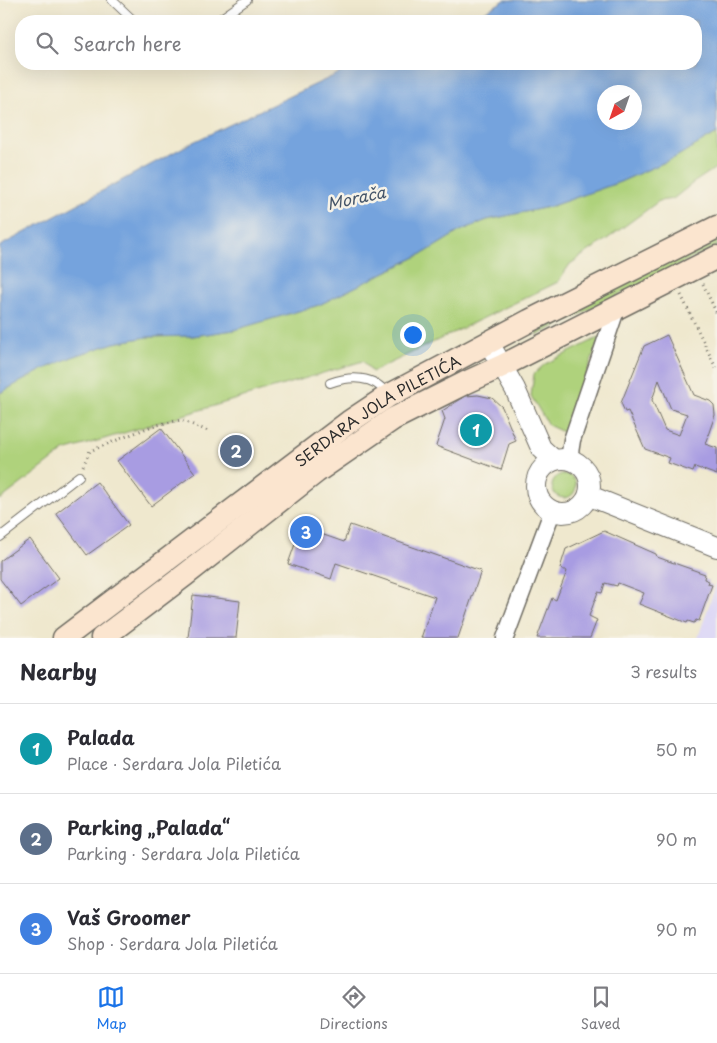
<!DOCTYPE html>
<html lang="en">
<head>
<meta charset="utf-8">
<style>
	:root { --surface:#fff; --page:#f7f7f7; --text:#2b2b33; --muted:#7c7c81; --line:#e1e1e2; --accent:#1a73e8 }
	body { margin:0; font-family:"Playpen Sans",sans-serif; background:var(--page); color:var(--text) }
	.compass { position:absolute; left:597px; top:85px; width:45px; height:45px; border-radius:50%; background:var(--surface); box-shadow:0 5px 20px #0002; rotate:220deg }
	.you { position:absolute; left:412px; top:334px; width:18px; height:18px; margin:-12px; border:4px solid #fff; border-radius:50%; background:#1a73e8; box-shadow:0 0 0 8px #1a73e833 }
	.badge { display:grid; place-items:center; width:32px; height:32px; border-radius:50%; background:var(--accent); color:#fff; font-size:16px; font-weight:700 }
	.pin { position:absolute; translate:-50% -50%; border:2px solid #fff; box-shadow:0 1px 5px #0006 }
	.list { margin:0; padding:0; list-style:none }
	h2 { display:flex; justify-content:space-between; align-items:center; height:65px; margin:0; padding:0 20px; font-size:21px }
	h2 small { font-size:16px; font-weight:400; color:var(--muted) }
	.list li { display:grid; grid-template-columns:32px 1fr auto; gap:15px; align-items:center; box-sizing:border-box; height:90px; padding:0 20px; border-top:1px solid var(--line) }
	.list b { display:block; font-size:19px; white-space:nowrap }
	.list p { margin:0; font-size:16px; white-space:nowrap; color:var(--muted) }
	.list em { font-size:16px; font-style:normal; color:var(--muted) }
	.icon { flex:none; width:28px; height:28px; fill:none; stroke:currentColor; stroke-width:2; stroke-linecap:round; stroke-linejoin:round }
	.map { position:relative; flex:none; width:717px; height:638px; overflow:hidden }
	.search { position:absolute; background:var(--surface); box-shadow:0 5px 20px #0002; left:15px; right:15px; top:15px; height:55px; display:flex; align-items:center; gap:12px; box-sizing:border-box; padding:0 18px; border-radius:20px; color:var(--muted); font-size:19px }
	.sheet { height:335px; background:var(--surface) }
	nav { display:flex; justify-content:space-around; align-items:center; box-sizing:border-box; height:70px; border-top:1px solid var(--line); background:var(--surface); font-size:14px; color:var(--muted) }
	nav a { display:grid; justify-items:center; gap:2px }
	nav .on { color:var(--accent) }
	.map>svg:first-child { display:block }
</style>
</head>
<body>
<div class="map">
<svg width="717" height="638" viewBox="0 0 717 638">
	<rect width="100%" height="100%" fill="#f7f3e8"/>
	<filter id="ink" filterUnits="userSpaceOnUse"><feTurbulence type="fractalNoise" baseFrequency=".02" numOctaves="2"/><feDisplacementMap in="SourceGraphic" scale="10" xChannelSelector="R" yChannelSelector="G"/><feConvolveMatrix kernelMatrix="1 2 1 2 8 2 1 2 1" color-interpolation-filters="sRGB"/></filter>
	<filter id="wash" filterUnits="userSpaceOnUse"><feTurbulence type="fractalNoise" baseFrequency=".0096" numOctaves="4" result="noise"/><feDisplacementMap in="SourceGraphic" scale="20" xChannelSelector="R" yChannelSelector="G"/><feGaussianBlur stdDeviation="1.12" result="paint"/><feColorMatrix in="noise" values="0 0 0 0 0 0 0 0 0 0 0 0 0 0 0 0 0 1.4 0 .05"/><feComposite in="paint" operator="in"/></filter>
	<g filter="url(#wash)">
		<rect width="100%" height="100%" fill="#efe8ce"/>
		<path fill="#dbd6f7" d="M717 581V638H698Z"/>
		<g fill="#afd27b" stroke="#6d7e53">
			<path d="M717 133V167L693 183 673 199 659 201 607 239 570 264 558 282 372 372 363 361 64 451 0 500V393L42 370 72 357 114 343 147 337 193 336 234 330 319 305 426 252 460 231 487 220 549 207 620 182 674 158Z"/>
			<path d="M717 231V246L538 335 535 330Z"/>
			<path d="M600 337 565 433 548 425 531 396 534 374 545 364Z"/>
			<circle cx="564" cy="486" r="12"/>
		</g>
		<path fill="#74a3dd" stroke="#506784" fill-rule="evenodd" d="M505 0H717V133L674 158 620 182 549 207 487 220 460 231 426 252 319 305 234 330 193 336 147 337 114 343 72 357 42 370 0 393V246L191 143 346 70 363 64H696V21H469ZM604 92H634V122H604Z"/>
		<g id="blocks">
			<g fill="#a89ce2" fill-rule="evenodd">
				<path d="M667 335 694 395 710 401 714 405 715 415 705 444 717 448V475L695 467 693 472 668 463 670 458 645 449 628 411 625 412 621 403 644 346ZM659 380 671 409 687 414 679 435 665 430 652 400Z"/>
				<path d="M478 395 492 398 502 407 516 441 509 444 501 470 436 446 445 419 442 411 466 396Z"/>
				<path d="M161 428 195 473 151 506 117 461Z"/>
				<path d="M97 482 129 525 87 555 56 513Z"/>
				<path d="M350 525 481 571 458 638H421L435 597 336 563 331 579 288 564 301 527 344 542Z"/>
				<path d="M604 531 656 554 657 557 705 574 704 579 709 581 708 584 712 585 699 621 696 620 694 623 688 621 687 623 639 604 644 593 618 583 617 586 605 583 602 593 598 592 589 616 597 620 590 638H537L552 598 556 600 567 571 560 568 566 549Z"/>
				<path d="M30 539 59 578 21 606 0 579V561Z"/>
				<path d="M193 595 240 601 236 638H188Z"/>
			</g>
		</g>
	</g>
	<g filter="url(#ink)">
		<use href="#blocks" fill-opacity="0" stroke="#706d64" stroke-width="1"/>
		<g fill="none" stroke-linecap="round" stroke-linejoin="round">
			<defs>
				<g id="service">
					<path d="M112 0 134 21"/>
					<path d="M217 21 247 0"/>
					<path d="M330 383C350 376 374 375 387 394"/>
					<path d="M0 537 79 476"/>
				</g>
				<g id="minor">
					<path d="M569 459 572 440 617 307"/>
					<path d="M505 638 552 512"/>
				</g>
				<g id="tertiary">
					<path d="M489 343 515 389 541 448 554 460"/>
					<circle cx="563" cy="486" r="27"/>
					<path d="M590 496 717 547"/>
				</g>
				<g id="secondary">
					<path id="s1" d="M64 638 349 422 388 396 529 321 717 227"/>
					<path d="M102 638 185 575 316 472 393 419 465 383 502 366 717 257"/>
				</g>
			</defs>
			<use href="#service" stroke="#706d64" stroke-width="10"/>
			<use href="#minor" stroke="#706d64" stroke-width="19"/>
			<use href="#tertiary" stroke="#706d64" stroke-width="22"/>
			<use href="#secondary" stroke="#706d64" stroke-width="25"/>
			<g stroke="#706d64" stroke-width="3" stroke-dasharray="1 4" stroke-linecap="butt">
				<path d="M703 284 717 314"/>
				<path d="M681 295 717 370"/>
				<path d="M83 466 90 451 152 426 181 420 208 431"/>
			</g>
			<use href="#service" stroke="#fff" stroke-width="8"/>
			<use href="#minor" stroke="#fff" stroke-width="16"/>
			<use href="#tertiary" stroke="#fff" stroke-width="20"/>
			<use href="#secondary" stroke="#fbe5cf" stroke-width="22"/>
		</g>
	</g>
	<g text-anchor="middle" dominant-baseline="central" stroke-width="5" stroke-linejoin="round" paint-order="stroke">
		<g font-size="15" fill="#2b2b2b" stroke="#f7f3e8">
			<text stroke="none"><textPath href="#s1" startOffset="388">SERDARA JOLA PILETIĆA</textPath></text>
		</g>
		<g font-size="16" font-style="italic" fill="#455569" stroke="#f7f3e8">
			<text transform="translate(356 197) rotate(-12)">Morača</text>
		</g>
	</g>
</svg>
<svg class="compass" viewBox="-18 -18 36 36"><path d="M0-13l5 13h-10z" fill="#e53935"/><path d="M0 13l5-13h-10z" fill="#7c7c81"/></svg>
<div class="you"></div>
<div class="pin badge" style="left:476px;top:430px;background:#0f9aa8">1</div>
<div class="pin badge" style="left:236px;top:451px;background:#5c6f8a">2</div>
<div class="pin badge" style="left:306px;top:532px;background:#3f7fe0">3</div>
<div class="search"><svg class="icon" aria-label="search" viewBox="0 0 24 24"><circle cx="10" cy="10" r="6"/><path d="M15 15l6 6"/></svg>Search here</div>
</div>
<section class="sheet">
<h2>Nearby<small>3 results</small></h2>
<ul class="list">
<li><span class="badge" style="background:#0f9aa8">1</span><div><b>Palada</b><p>Place · Serdara Jola Piletića</p></div><em>50 m</em></li>
<li><span class="badge" style="background:#5c6f8a">2</span><div><b>Parking „Palada“</b><p>Parking · Serdara Jola Piletića</p></div><em>90 m</em></li>
<li><span class="badge" style="background:#3f7fe0">3</span><div><b>Vaš Groomer</b><p>Shop · Serdara Jola Piletića</p></div><em>90 m</em></li>
</ul>
</section>
<nav>
<a class="on"><svg class="icon" aria-label="map" viewBox="0 0 24 24"><path d="M3 6l6-2 6 2 6-2v14l-6 2-6-2-6 2zM9 4v14M15 6v14"/></svg>Map</a>
<a><svg class="icon" aria-label="directions" viewBox="0 0 24 24"><path d="M12 3l9 9-9 9-9-9zM9 14v-3h6M13 9l2 2-2 2"/></svg>Directions</a>
<a><svg class="icon" aria-label="saved" viewBox="0 0 24 24"><path d="M7 4h10v16l-5-4-5 4z"/></svg>Saved</a>
</nav>
</body>
</html>
